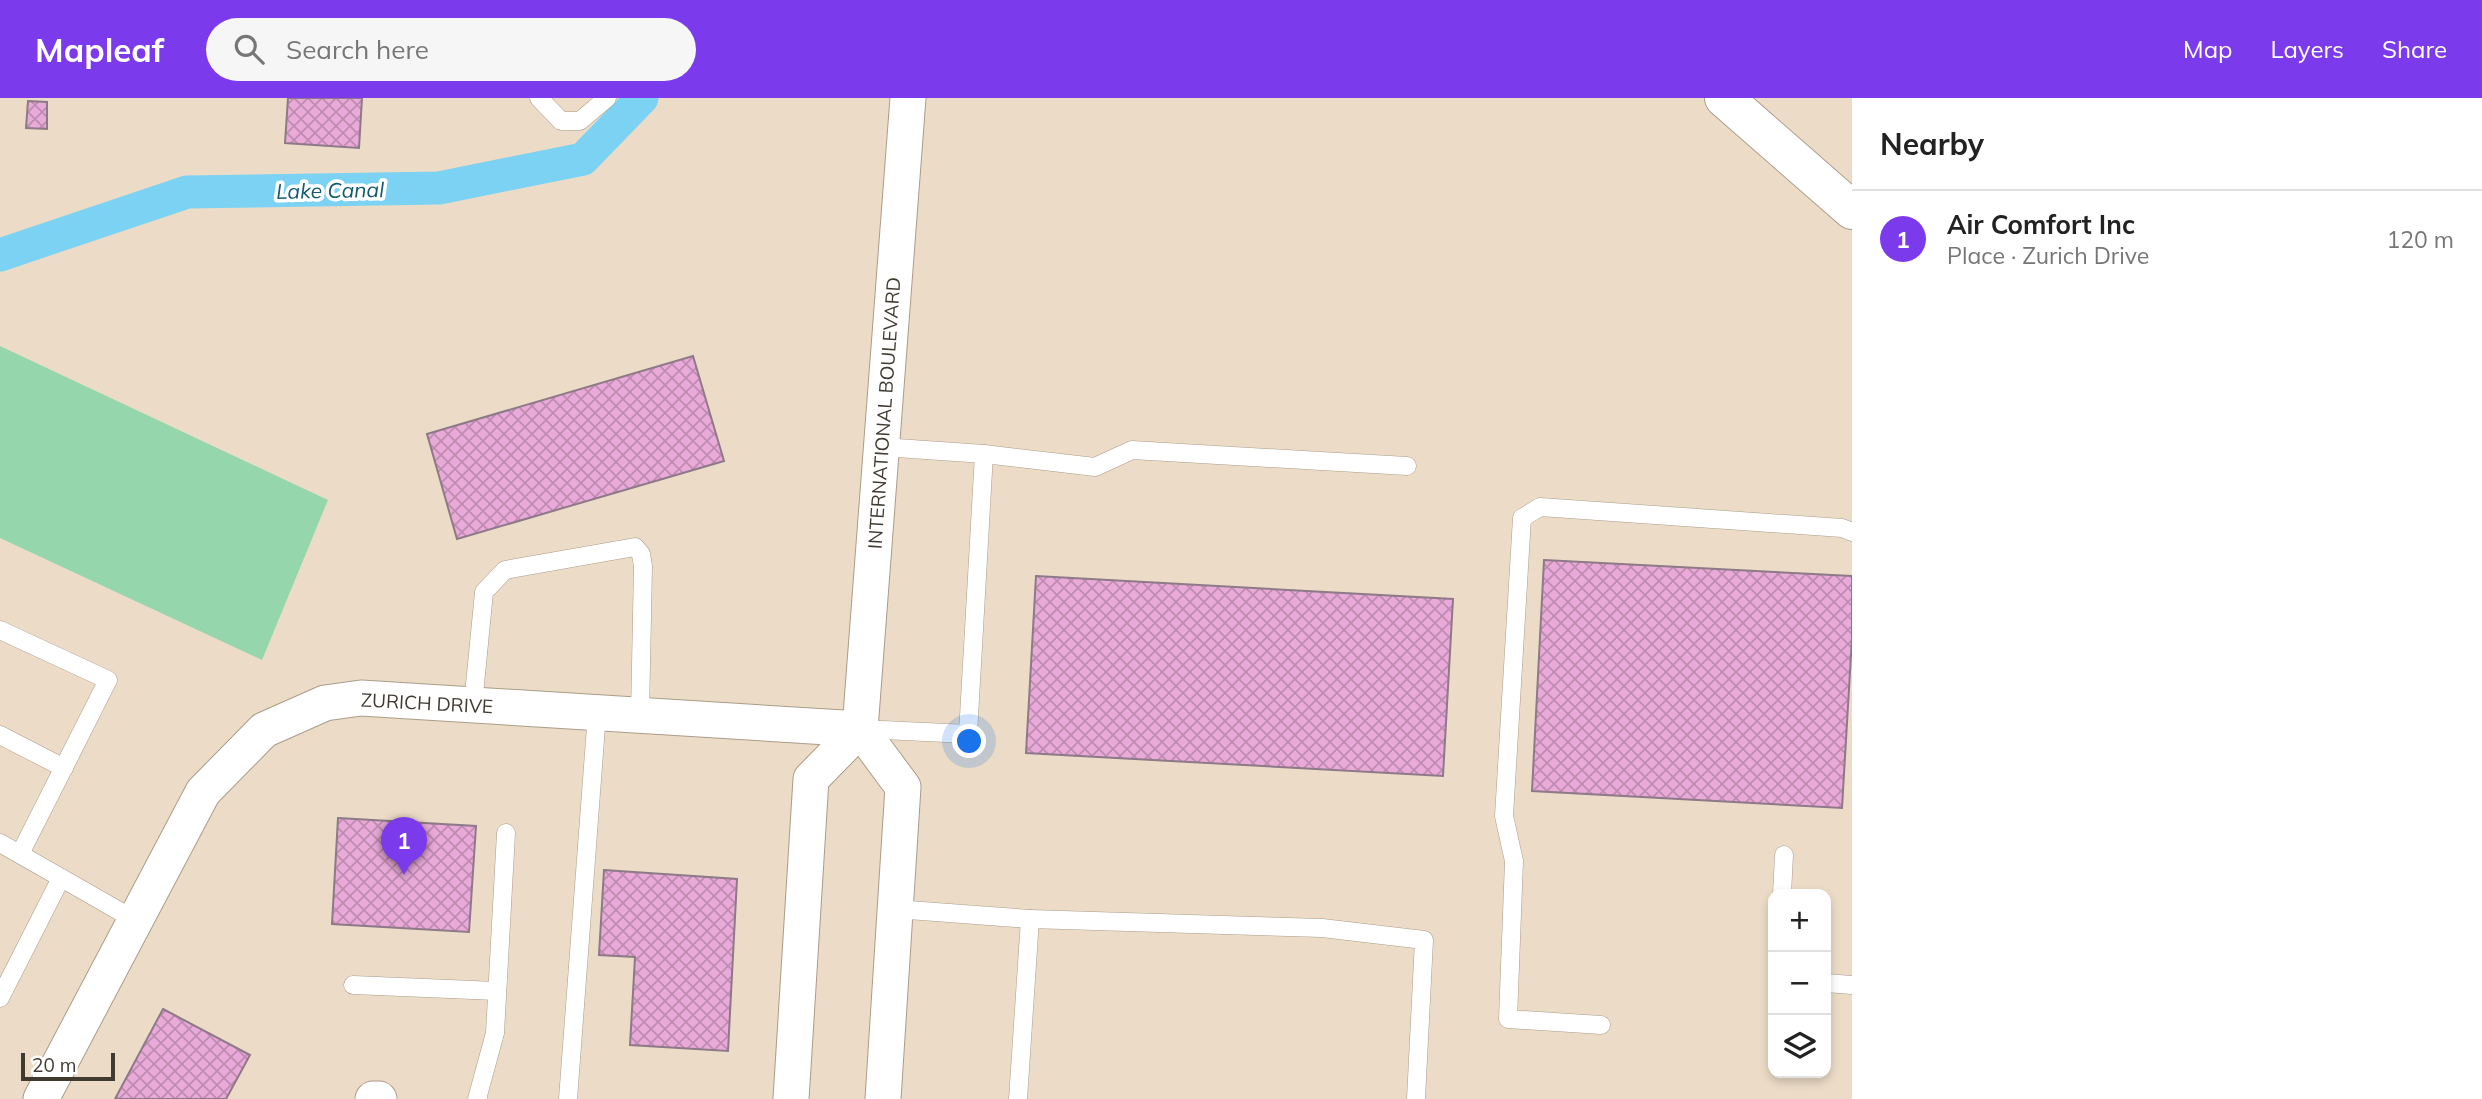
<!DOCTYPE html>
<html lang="en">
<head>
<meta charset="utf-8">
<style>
	:root { --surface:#fff; --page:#f6f6f6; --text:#222; --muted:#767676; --line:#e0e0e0; --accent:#7c3aed }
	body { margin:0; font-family:Mulish,sans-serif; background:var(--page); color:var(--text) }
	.controls { position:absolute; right:21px; bottom:21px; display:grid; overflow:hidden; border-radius:14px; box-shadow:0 4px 10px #0003 }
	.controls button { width:63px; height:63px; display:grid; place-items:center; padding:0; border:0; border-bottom:2px solid var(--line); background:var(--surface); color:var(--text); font:35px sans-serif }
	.scale { position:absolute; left:21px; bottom:18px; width:94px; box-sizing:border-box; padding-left:7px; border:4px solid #403a31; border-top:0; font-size:19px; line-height:24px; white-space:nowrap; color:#403a31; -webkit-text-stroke:5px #fff; paint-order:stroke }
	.you { position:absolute; left:970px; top:644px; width:24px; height:24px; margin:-18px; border:5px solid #fff; border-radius:50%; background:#1a73e8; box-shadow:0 0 0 10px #1a73e833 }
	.badge { display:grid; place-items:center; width:46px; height:46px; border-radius:50%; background:var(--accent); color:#fff; font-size:23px; font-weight:700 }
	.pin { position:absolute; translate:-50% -58px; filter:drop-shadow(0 2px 4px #0008) }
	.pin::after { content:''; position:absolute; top:37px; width:24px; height:21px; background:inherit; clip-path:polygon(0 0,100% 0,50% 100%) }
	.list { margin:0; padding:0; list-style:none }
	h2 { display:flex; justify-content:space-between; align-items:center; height:91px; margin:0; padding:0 28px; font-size:30px }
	h2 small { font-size:23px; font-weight:400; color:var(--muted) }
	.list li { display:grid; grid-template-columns:46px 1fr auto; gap:21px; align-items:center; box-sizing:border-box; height:98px; padding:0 28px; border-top:2px solid var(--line) }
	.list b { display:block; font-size:26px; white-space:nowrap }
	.list p { margin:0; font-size:23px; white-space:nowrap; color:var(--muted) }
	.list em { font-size:23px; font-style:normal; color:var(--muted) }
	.icon { flex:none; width:38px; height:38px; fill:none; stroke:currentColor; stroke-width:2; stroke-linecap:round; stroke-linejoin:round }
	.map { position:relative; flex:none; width:1852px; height:1001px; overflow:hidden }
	header { display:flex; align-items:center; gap:42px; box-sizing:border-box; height:98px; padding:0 35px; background:var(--accent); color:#fff }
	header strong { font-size:33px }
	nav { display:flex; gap:38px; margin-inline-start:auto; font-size:24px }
	.search { width:490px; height:63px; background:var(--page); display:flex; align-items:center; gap:18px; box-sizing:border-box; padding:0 24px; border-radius:38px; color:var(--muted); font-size:26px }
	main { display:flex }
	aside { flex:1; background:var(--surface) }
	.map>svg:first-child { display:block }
</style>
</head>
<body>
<header>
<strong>Mapleaf</strong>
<div class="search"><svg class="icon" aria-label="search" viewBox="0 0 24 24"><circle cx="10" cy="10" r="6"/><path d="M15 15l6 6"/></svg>Search here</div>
<nav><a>Map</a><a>Layers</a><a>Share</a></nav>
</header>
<main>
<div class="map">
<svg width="1852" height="1001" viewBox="0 0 1852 1001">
	<defs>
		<pattern id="building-cross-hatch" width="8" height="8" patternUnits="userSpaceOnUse" patternTransform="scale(1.75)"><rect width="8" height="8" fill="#e9aad9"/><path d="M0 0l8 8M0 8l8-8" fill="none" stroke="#be8bb1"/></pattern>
	</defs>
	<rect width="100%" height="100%" fill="#ecdcc7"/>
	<path fill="#96d6ad" d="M0 248 328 402 262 562 0 440Z"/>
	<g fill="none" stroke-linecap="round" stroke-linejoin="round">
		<path stroke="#7bd2f2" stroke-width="33" d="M0 157 187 94 439 90 583 61 642 0"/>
	</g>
	<g fill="url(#building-cross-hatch)" stroke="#8e7988" stroke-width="2">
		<path d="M288 0H362L359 50 285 45Z"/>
		<path d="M28 3 47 4V31L26 30Z"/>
		<path d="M693 258 724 363 457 441 427 336Z"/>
		<path d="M1544 462 1852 478V540L1842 710 1532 693Z"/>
		<path d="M1036 478 1453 501 1443 678 1026 655Z"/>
		<path d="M338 720 476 728 469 834 332 826Z"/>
		<path d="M604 772 737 781 728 953 630 947 635 859 599 857Z"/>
		<path d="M163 911 250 957 226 1001H115Z"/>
	</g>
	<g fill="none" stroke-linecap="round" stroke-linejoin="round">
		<defs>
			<g id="service">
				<path d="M539 0 561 23H580L607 0"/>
				<path d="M984 356 1095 369 1132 352 1407 368"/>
				<path d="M0 532 108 582 20 756"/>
				<path d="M473 607 484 494 505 472 635 449 641 456 643 468 640 617"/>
				<path d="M861 631 968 636 984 356 882 349"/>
				<path d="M0 637 64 670"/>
				<path d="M0 745 135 822"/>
				<path d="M1782 796 1784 757"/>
				<path d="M895 811 1030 821 1018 1001"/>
				<path d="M1030 821 1322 830 1424 842 1416 1001"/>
				<path d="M1826 885 1852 887"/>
				<path d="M353 887 497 893"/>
				<path d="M0 900 61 780"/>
				<path d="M1601 927 1508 921 1514 763 1504 718 1522 420 1540 409 1842 430 1852 434"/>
				<path d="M477 1001 495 935 506 735"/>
				<path d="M568 1001 597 615"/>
			</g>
			<g id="minor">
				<path d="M860 631 903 689 883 1001"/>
				<path d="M41 1001 203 694 264 632 325 605 361 600 860 631"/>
				<path d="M373 1001H379"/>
				<path d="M791 1001 811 681 860 631 908 0"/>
			</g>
			<path id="secondary" d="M1724 0 1852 112"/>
		</defs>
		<use href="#service" stroke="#ab9c89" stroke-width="19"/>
		<use href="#minor" stroke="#ab9c89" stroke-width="37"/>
		<use href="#secondary" stroke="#ab9c89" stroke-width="40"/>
		<use href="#service" stroke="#fff" stroke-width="18"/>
		<use href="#minor" stroke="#fff" stroke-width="35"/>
		<use href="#secondary" stroke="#fff" stroke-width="38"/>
	</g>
	<g text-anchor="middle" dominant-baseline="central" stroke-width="7" stroke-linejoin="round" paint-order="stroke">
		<g font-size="19" fill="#403a31" stroke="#fff">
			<text transform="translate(884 315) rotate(-86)">INTERNATIONAL BOULEVARD</text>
			<text transform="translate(427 605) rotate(3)">ZURICH DRIVE</text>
		</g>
		<g font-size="21" font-style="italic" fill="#11596f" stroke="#fff">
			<text transform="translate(330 92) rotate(-1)">Lake Canal</text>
		</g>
	</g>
</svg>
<div class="controls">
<button>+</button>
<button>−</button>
<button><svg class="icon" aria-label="layers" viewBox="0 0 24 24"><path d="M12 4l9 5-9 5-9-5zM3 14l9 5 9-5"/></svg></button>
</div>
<div class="scale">20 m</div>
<div class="you"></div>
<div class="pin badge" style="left:404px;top:777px">1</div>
</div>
<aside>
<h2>Nearby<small></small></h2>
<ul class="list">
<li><span class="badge">1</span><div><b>Air Comfort Inc</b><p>Place · Zurich Drive</p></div><em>120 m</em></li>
</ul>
</aside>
</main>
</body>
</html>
